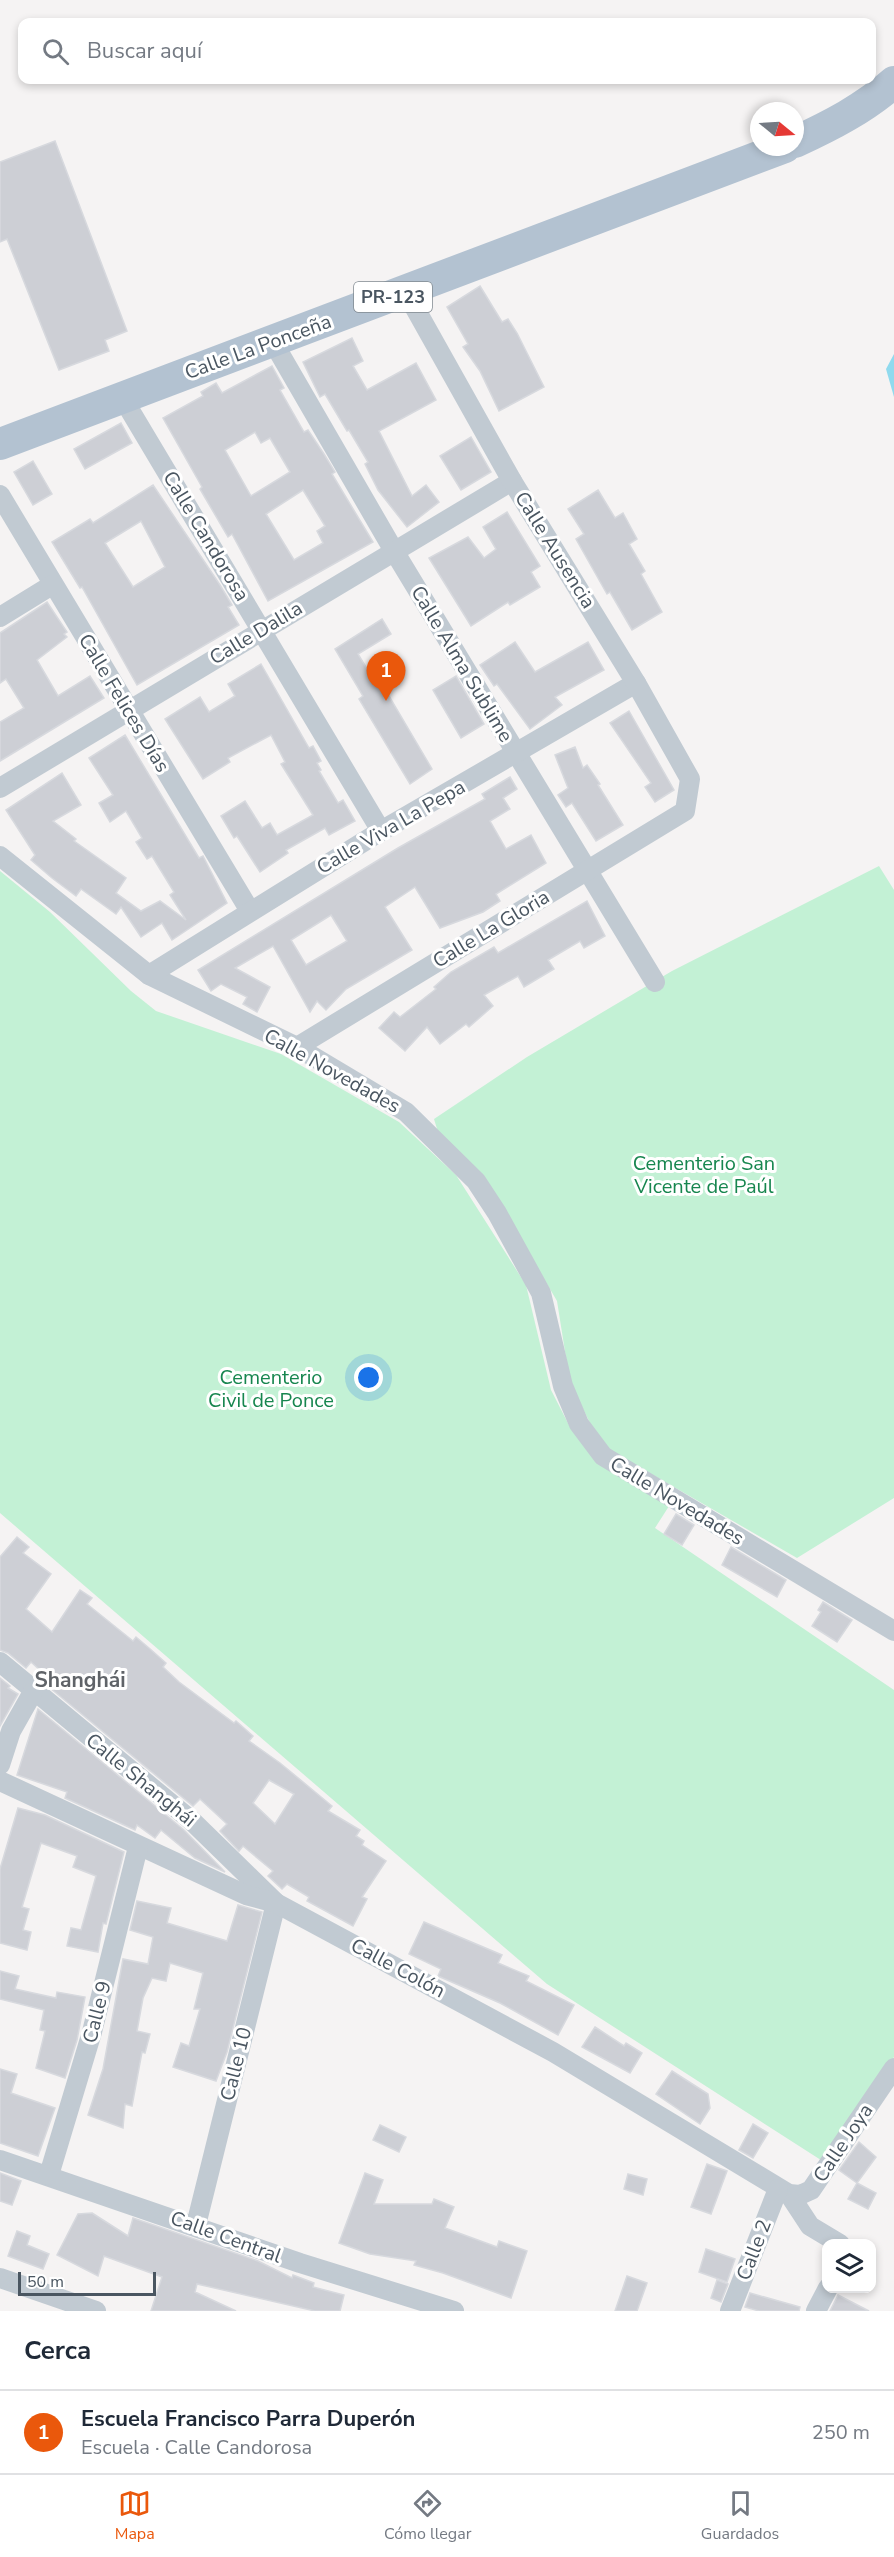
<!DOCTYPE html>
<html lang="es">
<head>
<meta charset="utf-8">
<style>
	:root { --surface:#fff; --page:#f6f6f7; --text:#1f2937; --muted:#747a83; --line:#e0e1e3; --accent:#ea580c }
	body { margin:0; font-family:"Nunito Sans",sans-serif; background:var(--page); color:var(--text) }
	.controls { position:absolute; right:18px; bottom:18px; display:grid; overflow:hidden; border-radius:12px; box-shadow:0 3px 9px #0003 }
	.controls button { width:54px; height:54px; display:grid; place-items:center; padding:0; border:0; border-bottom:2px solid var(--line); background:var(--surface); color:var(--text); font:30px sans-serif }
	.compass { position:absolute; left:750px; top:102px; width:54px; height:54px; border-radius:50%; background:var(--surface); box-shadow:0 3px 9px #0003; rotate:108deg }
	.scale { position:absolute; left:18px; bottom:15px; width:138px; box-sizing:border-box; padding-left:6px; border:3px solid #4a5661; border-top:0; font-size:16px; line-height:21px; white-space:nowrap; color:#4a5661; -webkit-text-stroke:4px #fff; paint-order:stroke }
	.you { position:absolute; left:369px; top:1378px; width:21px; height:21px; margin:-15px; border:4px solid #fff; border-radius:50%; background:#1a73e8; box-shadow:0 0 0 9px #1a73e833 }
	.badge { display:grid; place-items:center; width:39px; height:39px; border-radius:50%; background:var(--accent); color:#fff; font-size:20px; font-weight:700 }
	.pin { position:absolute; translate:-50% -50px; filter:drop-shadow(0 2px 3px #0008) }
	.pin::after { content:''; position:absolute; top:32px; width:21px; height:18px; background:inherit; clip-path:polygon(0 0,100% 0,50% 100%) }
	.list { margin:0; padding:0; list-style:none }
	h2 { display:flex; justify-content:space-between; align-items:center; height:78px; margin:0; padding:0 24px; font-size:26px }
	h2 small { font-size:20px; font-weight:400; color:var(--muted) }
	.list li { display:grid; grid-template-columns:39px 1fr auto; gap:18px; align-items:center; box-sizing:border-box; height:84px; padding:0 24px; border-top:2px solid var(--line) }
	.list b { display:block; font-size:22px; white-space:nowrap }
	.list p { margin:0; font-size:20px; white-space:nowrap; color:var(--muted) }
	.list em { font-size:20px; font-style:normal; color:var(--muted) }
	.icon { flex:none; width:33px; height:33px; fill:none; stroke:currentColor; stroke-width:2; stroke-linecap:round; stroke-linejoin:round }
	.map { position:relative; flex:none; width:894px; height:2311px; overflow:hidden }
	.search { position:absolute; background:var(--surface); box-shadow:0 3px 9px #0003; left:18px; right:18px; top:18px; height:66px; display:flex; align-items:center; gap:15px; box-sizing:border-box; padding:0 21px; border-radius:12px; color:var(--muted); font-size:22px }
	.sheet { height:162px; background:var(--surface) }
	nav { display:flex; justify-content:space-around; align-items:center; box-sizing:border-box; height:84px; border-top:2px solid var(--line); background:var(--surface); font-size:16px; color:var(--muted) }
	nav a { display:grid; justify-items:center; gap:3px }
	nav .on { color:var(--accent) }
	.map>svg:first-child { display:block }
</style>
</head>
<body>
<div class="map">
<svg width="894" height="2311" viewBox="0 0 894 2311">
	<rect width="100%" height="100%" fill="#f5f3f3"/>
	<g fill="#c3f1d5">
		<path d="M879 866 894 890V1498L797 1558 601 1445 570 1383 557 1301 484 1176 438 1132 434 1119 527 1057 672 971Z"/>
		<path d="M0 871 50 912 131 991 156 1011 281 1054 399 1122 456 1175 526 1285 551 1390 571 1429 671 1503 655 1528 894 1690V2057L824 2162 547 1984 0 1513Z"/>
	</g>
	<path fill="#90daee" d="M894 354V397L886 369Z"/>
	<g fill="#cdcfd5" stroke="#d7d9de" stroke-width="1.5" fill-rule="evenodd">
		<path d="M55 141 127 331 105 340 109 351 59 370 7 239 0 242V162Z"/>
		<path d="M480 286 502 322 508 319 517 333 544 387 499 411 480 371 463 347 468 344 447 307Z"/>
		<path d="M352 338 363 361 353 366 367 390 416 363 436 400 379 431 412 496 426 485 439 502 407 527 378 490 365 464 368 462 349 430 347 431 325 394 320 397 303 362Z"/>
		<path d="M272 366 284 388 280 390 304 432 308 430 324 454 335 472 332 474 373 542 268 601 232 534 228 537 200 489 202 487 163 418 203 396 201 392 216 383 222 393ZM255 432 261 443 270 438 290 472 251 496 225 450ZM303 490 325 526 317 531 323 543 294 560 266 514Z"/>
		<path d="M121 423 132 443 85 469 74 449Z"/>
		<path d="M471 437 491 472 461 490 440 456Z"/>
		<path d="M33 461 52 494 33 505 14 472Z"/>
		<path d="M153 485 220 585 232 605 228 607 239 625 137 685 82 587 80 588 52 542 90 519 93 523ZM141 521 165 567 133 587 105 543Z"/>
		<path d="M598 490 615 518 623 513 637 539 629 544 645 571 641 574 662 612 632 630 610 592 607 594 576 539 584 534 568 509Z"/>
		<path d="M507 512 540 566 531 572 540 587 510 605 508 602 471 626 429 558 468 537 484 558 496 549 483 527Z"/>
		<path d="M47 602 67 632 64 634 67 637 37 660 58 696 90 676 104 698 0 761V722L24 708 6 679 0 683V633Z"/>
		<path d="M382 619 391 634 358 654 378 687 382 684 432 769 410 784 359 699 363 696 335 649Z"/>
		<path d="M515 642 535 672 588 642 604 670 555 697 562 705 530 729 497 684 494 686 480 665Z"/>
		<path d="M261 664 309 748 313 746 321 761 317 763 321 770 319 771 338 803 343 800 355 821 329 835 325 828 286 850 288 853 260 872 237 836 234 838 221 816 245 801 262 828 270 823 277 835 313 815 281 764 285 762 271 735 228 758 230 762 203 779 165 719 200 697 209 712 235 696 228 684Z"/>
		<path d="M456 676 484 724 461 738 433 690Z"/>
		<path d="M629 711 674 790 655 802 645 787 651 783 610 723Z"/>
		<path d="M125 735 199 858 203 856 227 903 172 940 162 923 141 937 121 907 116 914 81 889 76 896 52 878 31 860 35 855 6 810 62 773 81 805 53 821 76 839 74 841 126 878 116 893 141 911 160 901 186 920 170 895 174 892 152 856 147 859 136 842 142 838 126 811 110 822 99 803 113 795 89 758Z"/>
		<path d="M575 747 583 768 587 765 600 784 598 785 623 825 596 841 572 803 566 807 558 795 568 788 555 755Z"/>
		<path d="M510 777 517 789 503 798 510 809 490 821 506 849 531 835 546 863 496 894 500 901 483 912 440 928 415 887 385 907 412 950 346 989 326 1010 317 1001 310 1012 273 946 235 968 270 987 257 1012 243 1004 247 997 221 984 211 991 198 970 398 848 485 799 482 794ZM331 915 347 941 306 965 291 940Z"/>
		<path d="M587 901 605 936 584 948 580 941 548 960 554 969 524 987 518 976 484 995 493 1006 469 1027 466 1024 440 1044 427 1027 405 1051 379 1028 394 1012 400 1017 436 989 434 987 451 972 494 947 498 953Z"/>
		<path d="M676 1514 694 1525 682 1545 664 1534Z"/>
		<path d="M17 1537 29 1547 23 1553 51 1574 26 1609 52 1632 80 1590 92 1598 87 1604 133 1641 136 1637 149 1648 166 1663 163 1667 179 1682 234 1723 236 1721 253 1736 249 1741 280 1763 332 1806 328 1811 360 1830 356 1836 364 1841 362 1845 386 1861 362 1897 367 1899 353 1926 307 1901 309 1897 287 1884 282 1889 268 1876 273 1871 243 1846 239 1851 220 1831 227 1824 200 1799 193 1806 50 1688 54 1683 31 1662 26 1668 8 1653 0 1650V1557ZM269 1780 294 1794 275 1824 253 1803Z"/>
		<path d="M731 1547 786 1580 777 1597 722 1565Z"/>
		<path d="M823 1602 852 1620 837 1642 812 1626 821 1612 818 1610Z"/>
		<path d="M0 1678 10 1686 8 1688 18 1694 0 1726Z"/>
		<path d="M38 1709 184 1830 225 1872 195 1858 161 1830 155 1838 137 1825 135 1830 65 1798 67 1792 17 1775Z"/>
		<path d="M18 1808 45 1815 124 1852 106 1924 103 1923 98 1952 67 1946 71 1928 81 1930 96 1876 73 1867 77 1856 41 1843 22 1907 29 1909 23 1930 31 1932 27 1950 0 1943V1869Z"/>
		<path d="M137 1901 171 1908 167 1923 227 1941 238 1905 262 1912 227 2052 216 2081 173 2067 181 2043 189 2046 200 2009H194L203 1973 170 1963 166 1981 152 1978 143 1998 137 2031 150 2034 145 2053 142 2052 132 2106 125 2104 123 2128 88 2115 103 2069 123 1959 148 1964 153 1937 130 1930Z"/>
		<path d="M424 1922 502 1955 498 1963 529 1976 526 1981 574 2005 558 2035 500 2003 438 1976 441 1969 409 1954Z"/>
		<path d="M0 1971 19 1976 15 1989 56 1998 57 1992 85 1997 77 2040 65 2078 36 2068 45 2031 40 2030 44 2010 0 1999Z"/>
		<path d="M595 2027 624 2046 626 2043 642 2053 630 2073 582 2047Z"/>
		<path d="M0 2069 17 2074 11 2093 55 2108 38 2156 0 2143Z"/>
		<path d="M672 2071 708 2094 710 2108 700 2124 656 2094Z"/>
		<path d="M753 2124 768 2133 753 2158 739 2150Z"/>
		<path d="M380 2125 406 2137 399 2152 373 2140Z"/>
		<path d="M859 2142 876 2157 857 2183 839 2170Z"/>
		<path d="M707 2164 727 2171 711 2214 691 2207Z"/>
		<path d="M0 2173 21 2181 12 2205 0 2201Z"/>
		<path d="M365 2173 383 2180 374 2204H432L434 2199 454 2207 445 2228 497 2247 499 2241 527 2251 511 2298 443 2273 414 2265 416 2261 370 2254 339 2243Z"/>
		<path d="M628 2174 647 2179 643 2195 624 2189Z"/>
		<path d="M857 2183 876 2193 868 2209 848 2199Z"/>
		<path d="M92 2213 128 2236 133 2218 258 2261 292 2278 293 2275 314 2283 313 2287 344 2295 340 2311H315L197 2284 195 2292 236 2311H151L162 2277 104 2256 98 2276 57 2255 78 2214Z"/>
		<path d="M17 2231 30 2236 27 2245 49 2254 43 2269 8 2256Z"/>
		<path d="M706 2249 735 2259 727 2282 699 2272Z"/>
		<path d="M627 2276 647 2283 637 2311H615Z"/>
		<path d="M717 2280 728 2284 721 2302 711 2298Z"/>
		<path d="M750 2293 800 2307 799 2311H759L745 2307Z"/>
		<path d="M838 2295 869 2311H830Z"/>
	</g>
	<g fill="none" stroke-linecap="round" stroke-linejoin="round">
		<g stroke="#c1cad2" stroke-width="20">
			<path d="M273 342 394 551 655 982"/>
			<path d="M122 397 381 831"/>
			<path d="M0 495 250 911"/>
			<path d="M0 617 52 585"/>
			<path d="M0 788 512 481"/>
			<path d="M0 856 149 975 297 1047 406 1112 476 1181 497 1213 541 1293 563 1386 579 1424 603 1456 894 1631"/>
			<path d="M149 975 381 831 636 683"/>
			<path d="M297 1047 685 811 690 779 636 683 512 481 406 292"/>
			<path d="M0 1662 192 1821 276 1903 196 2225"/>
			<path d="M0 1765 11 1731 33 1692"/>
			<path d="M0 1781 246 1895 276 1903 553 2052 789 2194 800 2195 811 2190 894 2068"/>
			<path d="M0 2160 300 2263 454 2311"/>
			<path d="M49 2175 92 2032 138 1847"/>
			<path d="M789 2194 810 2226 840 2244"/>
			<path d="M0 2278 96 2311"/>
			<path d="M730 2311 778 2189"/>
			<path d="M816 2311 828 2288"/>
		</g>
		<g stroke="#b3c2d1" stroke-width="32">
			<path d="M795 142C830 126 865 108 894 82"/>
			<path d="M0 444 785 147"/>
		</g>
	</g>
	<g text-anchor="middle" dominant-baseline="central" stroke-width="6" stroke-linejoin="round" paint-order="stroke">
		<rect fill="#fff" stroke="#808990" stroke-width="1.5" x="354" y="282" width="78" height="30" rx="4.5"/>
		<g font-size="18" font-weight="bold" fill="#4a5661">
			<text x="393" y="297">PR-123</text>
		</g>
		<g font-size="20" fill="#4a5661" stroke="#fff">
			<text transform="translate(258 347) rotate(-20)">Calle La Ponceña</text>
			<text transform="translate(206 536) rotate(59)">Calle Candorosa</text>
			<text transform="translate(555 550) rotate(58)">Calle Ausencia</text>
			<text transform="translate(256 633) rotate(-31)">Calle Dalila</text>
			<text transform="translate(462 664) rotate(59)">Calle Alma Sublime</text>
			<text transform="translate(124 703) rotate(59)">Calle Felices Días</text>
			<text transform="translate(391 827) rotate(-30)">Calle Viva La Pepa</text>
			<text transform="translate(491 929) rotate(-31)">Calle La Gloria</text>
			<text transform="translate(332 1071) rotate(29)">Calle Novedades</text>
			<text transform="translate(677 1501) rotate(31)">Calle Novedades</text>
			<text transform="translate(141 1780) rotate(39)">Calle Shanghái</text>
			<text transform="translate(398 1968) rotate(28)">Calle Colón</text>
			<text transform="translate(97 2012) rotate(-76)">Calle 9</text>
			<text transform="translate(236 2064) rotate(-76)">Calle 10</text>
			<text transform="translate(843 2143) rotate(-56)">Calle Joya</text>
			<text transform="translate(226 2237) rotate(20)">Calle Central</text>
			<text transform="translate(754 2250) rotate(-69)">Calle 2</text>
		</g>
		<g font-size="20" fill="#17864f" stroke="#fff">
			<text x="704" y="1163">Cementerio San<tspan x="704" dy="23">Vicente de Paúl</tspan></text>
			<text x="271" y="1377">Cementerio<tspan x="271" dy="23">Civil de Ponce</tspan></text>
		</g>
		<g font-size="21" font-weight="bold" fill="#5f6368" stroke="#fff">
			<text x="80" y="1680">Shanghái</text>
		</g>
	</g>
</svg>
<div class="controls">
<button><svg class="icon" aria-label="layers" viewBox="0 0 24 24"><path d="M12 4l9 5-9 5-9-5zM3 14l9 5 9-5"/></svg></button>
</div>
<svg class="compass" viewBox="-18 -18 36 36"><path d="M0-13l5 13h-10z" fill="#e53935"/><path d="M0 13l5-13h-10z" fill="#747a83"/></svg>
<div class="scale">50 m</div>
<div class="you"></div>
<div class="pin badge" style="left:386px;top:701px">1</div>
<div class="search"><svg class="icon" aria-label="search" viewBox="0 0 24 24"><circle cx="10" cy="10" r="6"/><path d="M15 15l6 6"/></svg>Buscar aquí</div>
</div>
<section class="sheet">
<h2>Cerca<small></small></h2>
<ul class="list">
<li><span class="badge">1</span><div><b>Escuela Francisco Parra Duperón</b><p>Escuela · Calle Candorosa</p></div><em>250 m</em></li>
</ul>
</section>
<nav>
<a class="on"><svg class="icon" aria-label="map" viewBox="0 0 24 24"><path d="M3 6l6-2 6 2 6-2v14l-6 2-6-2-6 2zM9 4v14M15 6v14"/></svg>Mapa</a>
<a><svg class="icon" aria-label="directions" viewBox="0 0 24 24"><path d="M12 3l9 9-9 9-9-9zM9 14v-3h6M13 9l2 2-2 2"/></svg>Cómo llegar</a>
<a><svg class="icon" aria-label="saved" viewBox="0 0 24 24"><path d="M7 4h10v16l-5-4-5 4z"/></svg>Guardados</a>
</nav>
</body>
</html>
